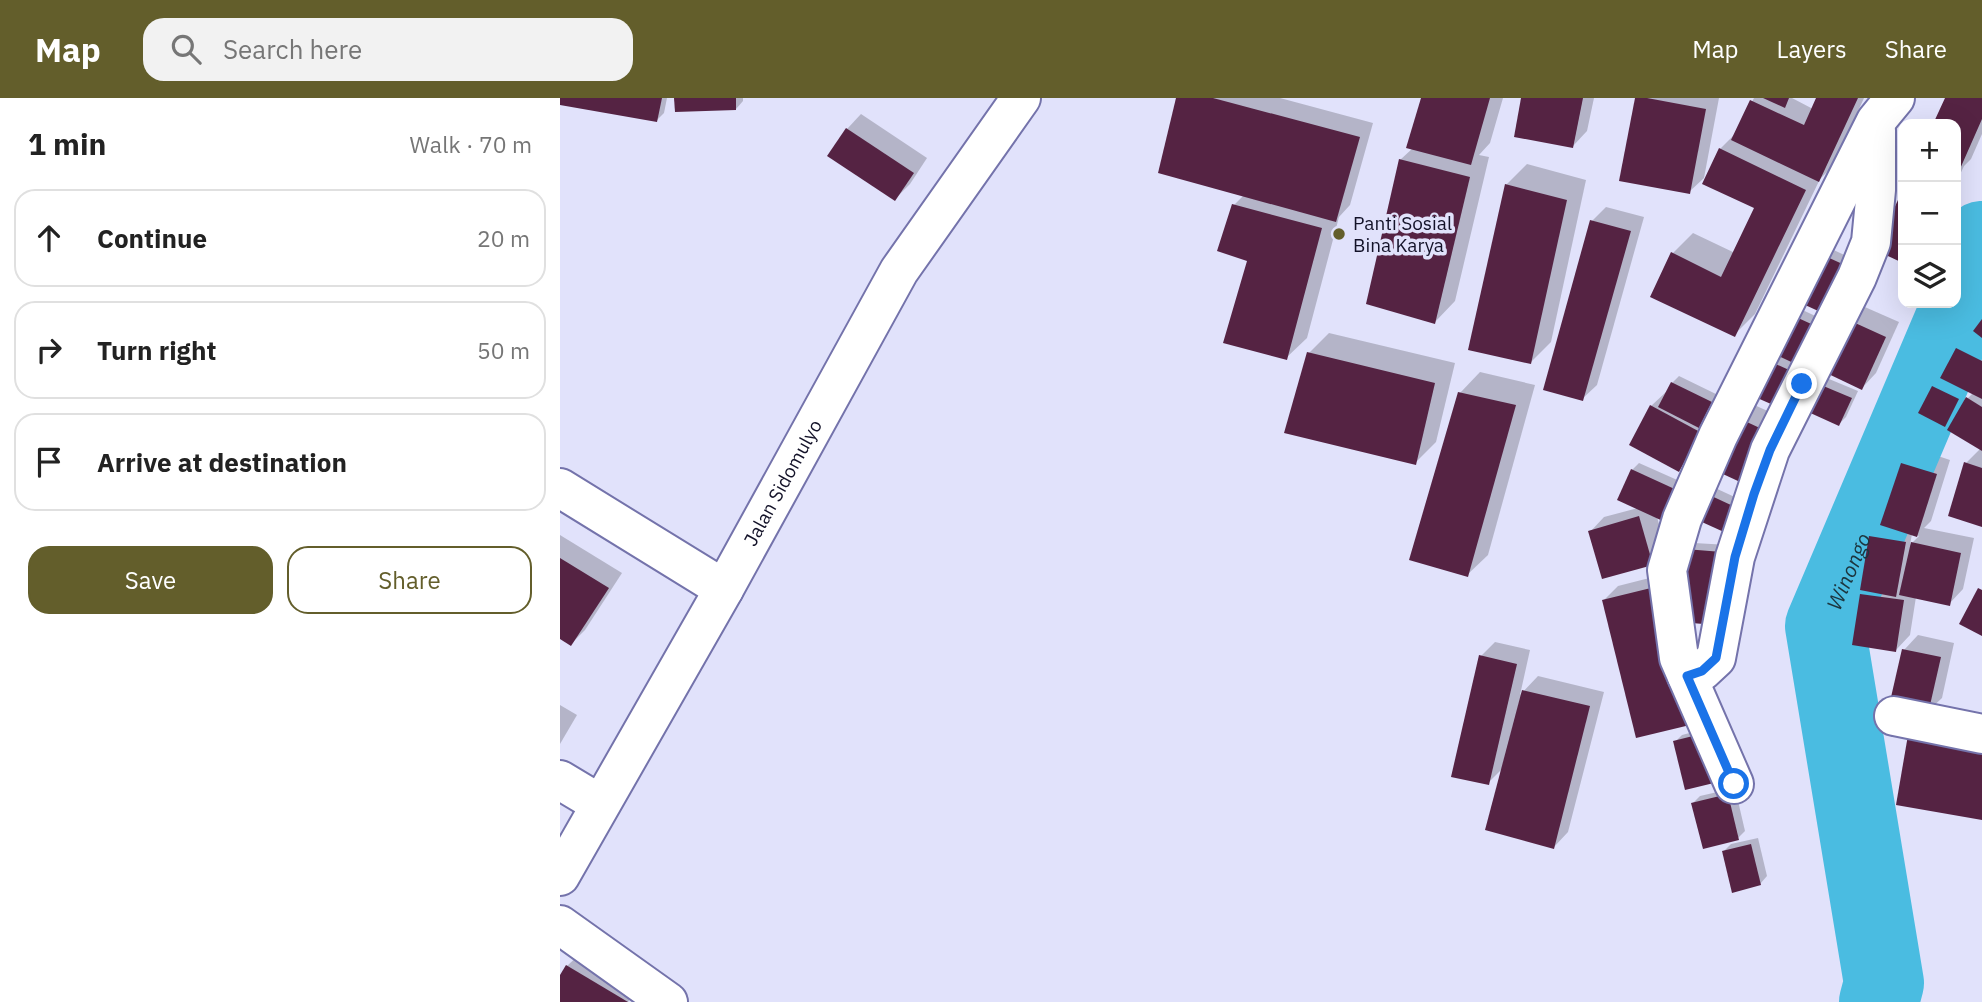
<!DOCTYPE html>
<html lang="en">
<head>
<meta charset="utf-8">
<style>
	:root { --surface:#fff; --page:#f2f2f2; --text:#222; --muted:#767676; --line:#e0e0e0; --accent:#635e2b }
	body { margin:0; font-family:"IBM Plex Sans",sans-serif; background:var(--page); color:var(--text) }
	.controls { position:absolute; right:21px; top:21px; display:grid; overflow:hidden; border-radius:14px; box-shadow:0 7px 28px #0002 }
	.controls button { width:63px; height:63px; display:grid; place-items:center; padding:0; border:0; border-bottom:2px solid var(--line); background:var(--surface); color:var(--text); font:35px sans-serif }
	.stop { position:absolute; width:21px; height:21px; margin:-16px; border:5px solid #1a73e8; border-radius:50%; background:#fff }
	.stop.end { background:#1a73e8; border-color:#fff; box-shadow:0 2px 7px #0008 }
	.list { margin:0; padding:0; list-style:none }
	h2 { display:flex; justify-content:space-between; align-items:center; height:91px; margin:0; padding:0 28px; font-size:30px }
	h2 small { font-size:23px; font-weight:400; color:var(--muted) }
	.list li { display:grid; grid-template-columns:46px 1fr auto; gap:21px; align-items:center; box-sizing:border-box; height:98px; margin:0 14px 14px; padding:0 14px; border:2px solid var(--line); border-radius:21px }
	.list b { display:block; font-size:26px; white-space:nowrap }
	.list em { font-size:23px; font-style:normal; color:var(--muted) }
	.actions { display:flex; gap:14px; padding:21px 28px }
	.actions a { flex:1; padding:16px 0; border:2px solid var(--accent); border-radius:21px; text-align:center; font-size:24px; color:var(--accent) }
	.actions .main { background:var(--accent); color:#fff }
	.icon { flex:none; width:38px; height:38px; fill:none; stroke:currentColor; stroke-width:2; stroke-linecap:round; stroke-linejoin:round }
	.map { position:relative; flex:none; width:1422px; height:904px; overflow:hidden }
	header { display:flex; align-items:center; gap:42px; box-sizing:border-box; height:98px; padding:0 35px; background:var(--accent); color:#fff }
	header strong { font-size:33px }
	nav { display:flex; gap:38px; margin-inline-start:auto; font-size:24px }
	.search { width:490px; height:63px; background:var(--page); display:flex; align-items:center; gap:18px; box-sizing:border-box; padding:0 24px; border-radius:21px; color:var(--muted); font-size:26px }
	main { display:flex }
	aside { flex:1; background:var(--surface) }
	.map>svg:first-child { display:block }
</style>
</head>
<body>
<header>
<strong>Map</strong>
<div class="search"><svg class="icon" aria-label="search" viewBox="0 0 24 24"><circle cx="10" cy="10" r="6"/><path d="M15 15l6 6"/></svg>Search here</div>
<nav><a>Map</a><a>Layers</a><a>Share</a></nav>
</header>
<main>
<aside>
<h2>1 min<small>Walk · 70 m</small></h2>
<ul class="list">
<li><svg class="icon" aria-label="ahead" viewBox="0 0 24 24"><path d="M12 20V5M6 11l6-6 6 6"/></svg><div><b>Continue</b></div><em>20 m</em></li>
<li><svg class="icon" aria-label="right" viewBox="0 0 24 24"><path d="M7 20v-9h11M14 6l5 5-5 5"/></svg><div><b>Turn right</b></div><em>50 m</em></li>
<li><svg class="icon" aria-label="arrive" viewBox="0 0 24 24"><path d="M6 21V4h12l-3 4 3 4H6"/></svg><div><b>Arrive at destination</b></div></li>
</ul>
<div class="actions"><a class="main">Save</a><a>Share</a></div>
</aside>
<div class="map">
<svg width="1422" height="904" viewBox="0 0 1422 904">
	<rect width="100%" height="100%" fill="#e1e2fb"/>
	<g fill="#0003" fill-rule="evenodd">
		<path d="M0 0H107L104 15 97 22 0 4Z"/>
		<path d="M116 0H183V3L176 11Z"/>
		<path d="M618 0H720L813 25 790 107 779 119 747 240 726 260 689 162 674 107 684 97Z"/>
		<path d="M863 0H943L930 45 919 57 929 59 895 203 875 224 840 62 853 50Z"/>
		<path d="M962 0H1034L1027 33 1013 48Z"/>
		<path d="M1076 0H1159L1144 80 1129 94Z"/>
		<path d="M1194 0H1232L1253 11 1258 0H1304L1273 68 1260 81 1195 216 1174 237 1113 155 1133 135 1175 155 1197 110 1160 51 1176 35Z"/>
		<path d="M1387 0H1422V36L1411 61 1404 68 1396 85V26H1375Z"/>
		<path d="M301 16 367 60 350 86 335 101 287 31Z"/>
		<path d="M967 66 1026 82 991 244 971 264 946 87Z"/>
		<path d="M1046 109 1084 119 1037 287 1022 301 1032 123Z"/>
		<path d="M1263 147 1295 162 1273 208Z"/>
		<path d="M1298 206 1339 224 1316 275 1302 290 1260 270Z"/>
		<path d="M1234 208 1266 223 1229 302 1210 252Z"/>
		<path d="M769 235 895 265 876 344 855 365 749 255Z"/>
		<path d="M1404 244 1422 253V427L1390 417 1406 365 1421 350 1408 300 1413 295 1406 291 1392 320 1385 327 1373 289 1381 282 1397 251Z"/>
		<path d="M920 274 975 287 928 457 907 477 900 295Z"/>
		<path d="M1257 276 1298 293 1286 319 1279 326Z"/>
		<path d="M1119 278 1158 297 1133 357 1119 371 1091 308 1106 294 1107 295 1112 285Z"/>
		<path d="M1192 306 1228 322 1155 370Z"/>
		<path d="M1357 351 1390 362 1371 423 1364 430 1414 440 1403 491 1389 506 1356 499 1350 537 1336 552 1301 497 1306 491 1310 439 1317 431 1346 436 1343 366ZM1352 436 1359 438 1350 447Z"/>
		<path d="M1079 365 1124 385 1097 419 1106 451 1092 465 1030 434 1044 419 1078 410 1072 372Z"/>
		<path d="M1153 389 1192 407 1136 419Z"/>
		<path d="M0 437 62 475 25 532 11 546 0 539Z"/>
		<path d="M1134 445 1169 447 1162 518 1044 502 1058 488 1109 475Z"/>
		<path d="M1358 537 1394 545 1382 600 1367 614 1344 552Z"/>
		<path d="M935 544 970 552 960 597 978 578 1044 594 1008 734 994 749 944 669 928 685 921 558Z"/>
		<path d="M0 607 17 617 0 646Z"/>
		<path d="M1152 629 1164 676 1115 644 1122 637Z"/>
		<path d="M1175 690 1185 733 1178 740 1133 705 1140 698Z"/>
		<path d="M1198 740 1207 778 1200 786 1164 753 1171 746Z"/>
		<path d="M22 854 78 888 68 904H0V880L7 868Z"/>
	</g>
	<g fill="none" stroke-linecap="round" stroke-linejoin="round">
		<path stroke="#4abce1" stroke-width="80" id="s1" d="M1319 904 1324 885 1265 528 1395 222 1422 143"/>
	</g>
	<g fill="#552343">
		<path d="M0 0H102L97 24 0 7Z"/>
		<path d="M114 0H176V12L115 14Z"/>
		<path d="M616 0H653L800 39 776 124 598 75Z"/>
		<path d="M861 0H930L911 67 846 50Z"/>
		<path d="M961 0H1023L1013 50 954 39Z"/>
		<path d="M1075 0H1087L1146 11 1130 96 1059 83Z"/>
		<path d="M1203 0H1229L1225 10Z"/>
		<path d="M1256 0H1298L1259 84 1171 42 1190 2 1244 27Z"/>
		<path d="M1385 0H1422V21L1396 80V26H1373Z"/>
		<path d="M286 30 354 75 335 103 267 58Z"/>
		<path d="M1159 50 1246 92 1175 239 1090 199 1111 154 1161 179 1194 110 1142 86Z"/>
		<path d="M839 61 910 79 875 226 806 206Z"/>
		<path d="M945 86 1007 102 971 266 908 252Z"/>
		<path d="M1343 91V165L1315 152Z"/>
		<path d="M672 106 762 130 727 262 663 245 687 163 657 153Z"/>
		<path d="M1030 122 1071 133 1023 303 983 292Z"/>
		<path d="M1254 153 1289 169 1267 217 1232 201Z"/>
		<path d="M1225 214 1260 230 1242 269 1208 253Z"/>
		<path d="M1282 219 1326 239 1302 292 1258 271Z"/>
		<path d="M1422 221V240L1413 233Z"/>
		<path d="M1396 250 1422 263V301L1380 280Z"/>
		<path d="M747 254 875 285 856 367 724 335Z"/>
		<path d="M1202 260 1238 276 1222 311 1186 295Z"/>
		<path d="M1249 282 1292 300 1279 328 1235 308Z"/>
		<path d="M1111 284 1152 304 1139 330 1098 309Z"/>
		<path d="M1372 288 1399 301 1385 329 1358 315Z"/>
		<path d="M898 294 956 307 908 479 849 462Z"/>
		<path d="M1406 299 1422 309V353L1387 332Z"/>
		<path d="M1090 307 1140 334 1119 374 1069 347Z"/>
		<path d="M1176 319 1215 337 1191 389 1152 371Z"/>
		<path d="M1404 364 1422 370V429L1388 418Z"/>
		<path d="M1341 365 1377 376 1357 439 1320 427Z"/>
		<path d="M1071 371 1119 393 1105 424 1057 402Z"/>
		<path d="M1145 395 1186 414 1175 439 1133 420Z"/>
		<path d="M1079 418 1093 467 1042 481 1028 433Z"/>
		<path d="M1309 438 1346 444 1336 499 1300 492Z"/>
		<path d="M1351 444 1401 455 1390 508 1339 497Z"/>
		<path d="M1125 451 1162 454 1156 527 1119 524Z"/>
		<path d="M0 460 49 490 11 548 0 541Z"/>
		<path d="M1095 489 1130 627 1076 640 1042 502Z"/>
		<path d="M1418 490 1422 492V538L1399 526Z"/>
		<path d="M1300 496 1344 502 1336 554 1292 547Z"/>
		<path d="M1342 551 1381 559 1368 616 1329 608Z"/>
		<path d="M919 557 957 566 929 687 891 679Z"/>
		<path d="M962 592 1030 608 994 751 925 732Z"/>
		<path d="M1145 635 1158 684 1125 692 1113 643Z"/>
		<path d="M1348 637 1422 649V722L1336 707Z"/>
		<path d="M1168 696 1179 742 1143 751 1131 705Z"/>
		<path d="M1191 746 1201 787 1172 795 1162 753Z"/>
		<path d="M6 867 68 904H0V877Z"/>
	</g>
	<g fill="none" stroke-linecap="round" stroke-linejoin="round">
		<defs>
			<g id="minor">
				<path d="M0 390 164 491"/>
				<path d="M1127 578 1142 573 1156 560 1175 459 1210 352 1297 179 1311 144 1316 92V32"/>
				<path d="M1334 618 1422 636"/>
				<path d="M0 682 40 706"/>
				<path d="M1174 686 1119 560 1107 472 1122 421 1158 338 1316 23 1335 0"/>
				<path id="s2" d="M0 778 164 491 339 173 461 0"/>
				<path d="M0 827 108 904"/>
			</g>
		</defs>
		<use href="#minor" stroke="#7473ab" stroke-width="42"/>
		<use href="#minor" stroke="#fff" stroke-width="38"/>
	</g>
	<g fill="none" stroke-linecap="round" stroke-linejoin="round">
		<path stroke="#1a73e8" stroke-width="9" d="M1174 686 1127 578 1142 573 1156 560 1175 459 1194 396 1210 352 1242 286"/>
	</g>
	<circle fill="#635e2b" stroke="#e1e2fb" stroke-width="2.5" cx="779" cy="136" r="7"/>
	<g text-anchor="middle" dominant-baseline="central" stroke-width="7" stroke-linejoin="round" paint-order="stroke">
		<g font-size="19" fill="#131228" stroke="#e1e2fb" text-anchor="start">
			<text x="793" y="125">Panti Sosial<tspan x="793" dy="22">Bina Karya</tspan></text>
		</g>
		<g font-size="19" fill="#131228" stroke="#e1e2fb">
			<text stroke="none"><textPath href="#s2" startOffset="452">Jalan Sidomulyo</textPath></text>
		</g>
		<g font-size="21" font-style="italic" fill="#1c353e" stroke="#e1e2fb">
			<text stroke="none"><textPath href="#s1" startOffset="441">Winongo</textPath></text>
		</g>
	</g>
</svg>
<div class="controls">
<button>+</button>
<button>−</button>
<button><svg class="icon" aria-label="layers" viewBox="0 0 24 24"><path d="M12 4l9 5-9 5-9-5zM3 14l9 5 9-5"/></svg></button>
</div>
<div class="stop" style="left:1174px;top:686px"></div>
<div class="stop end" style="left:1242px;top:286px"></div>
</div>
</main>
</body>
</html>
